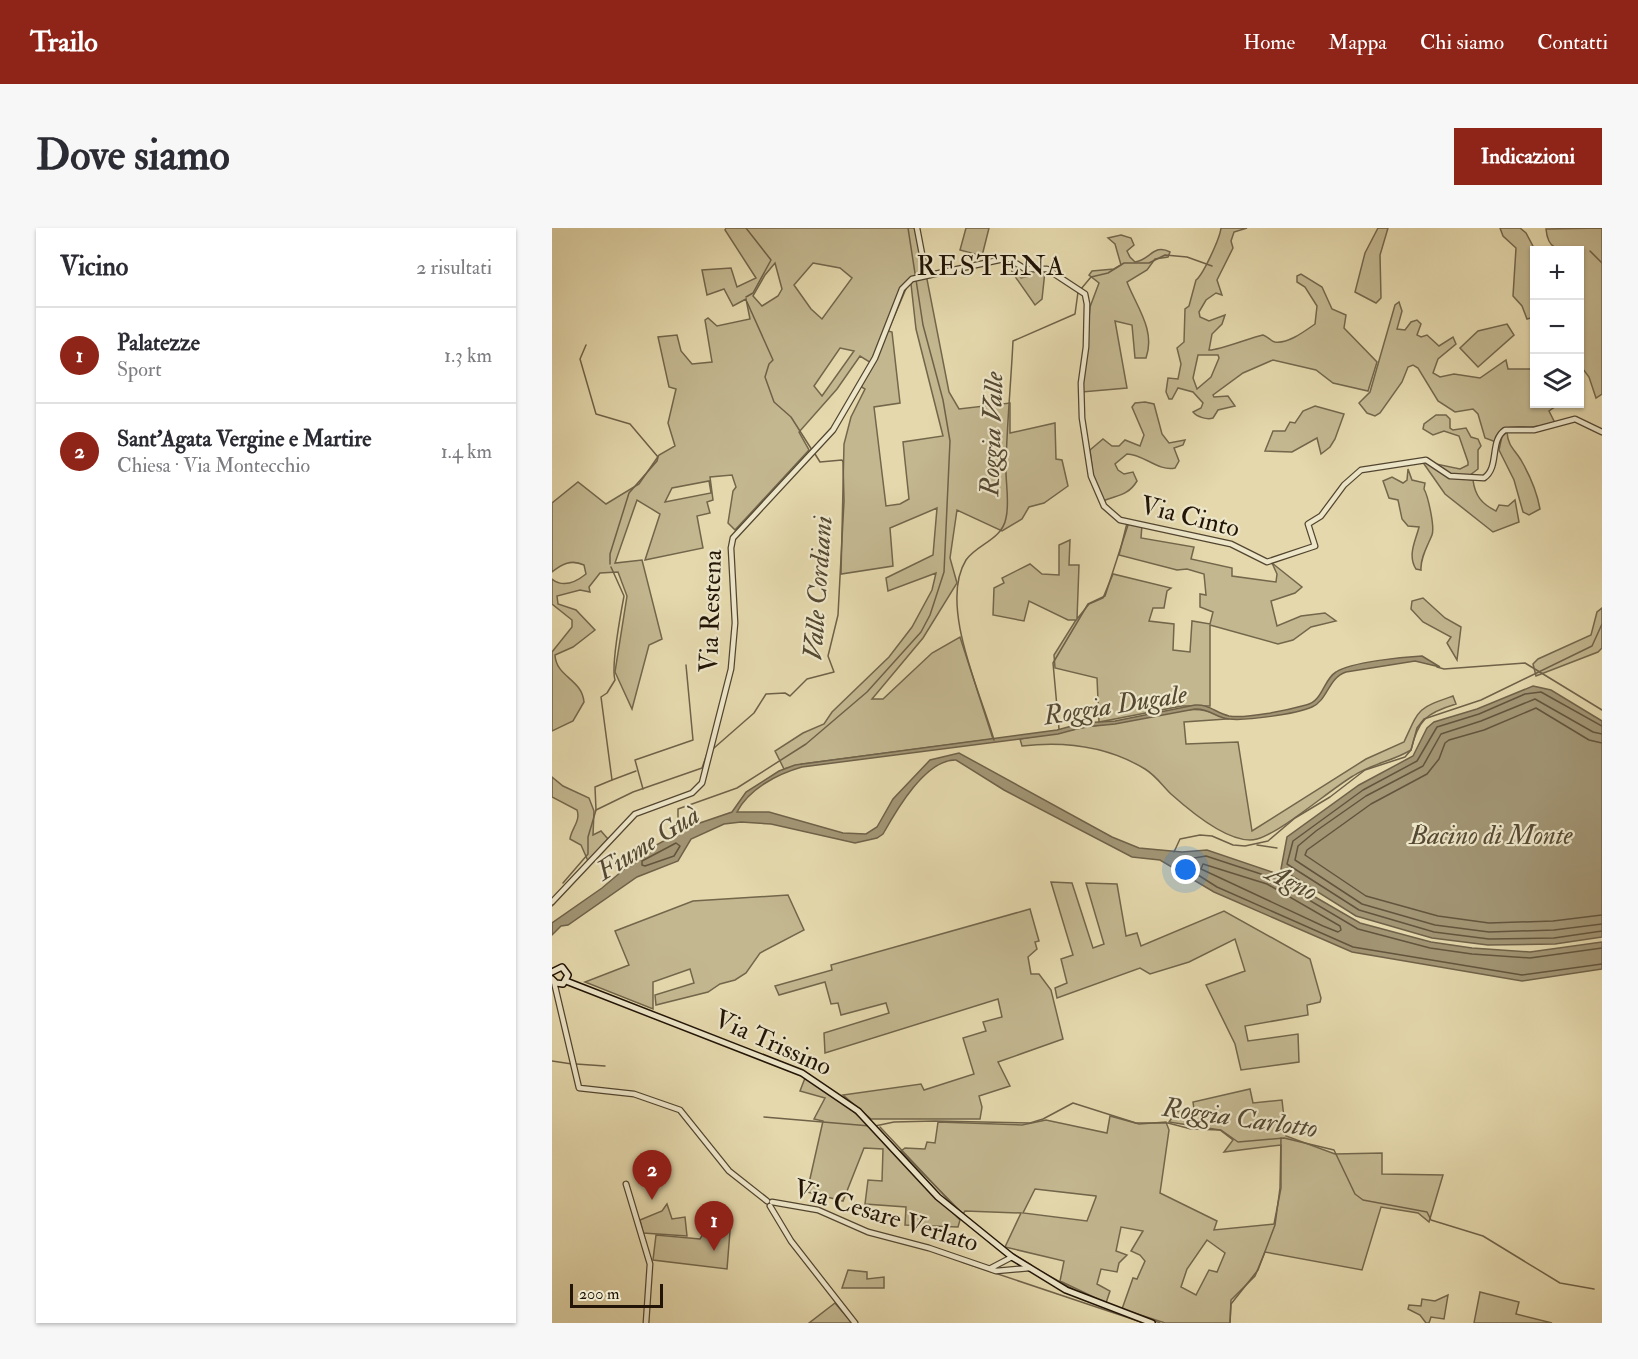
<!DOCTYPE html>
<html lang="it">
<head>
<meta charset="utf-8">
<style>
	:root { --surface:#fff; --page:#f7f7f7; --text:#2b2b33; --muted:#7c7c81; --line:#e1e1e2; --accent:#8f2418 }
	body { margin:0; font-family:"IM FELL Double Pica",serif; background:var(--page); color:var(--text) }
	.controls { position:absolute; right:18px; top:18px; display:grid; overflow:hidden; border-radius:0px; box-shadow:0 2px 4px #0004 }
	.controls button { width:54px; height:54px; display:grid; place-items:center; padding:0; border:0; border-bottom:2px solid var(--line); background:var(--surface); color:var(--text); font:30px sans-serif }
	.scale { position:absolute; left:18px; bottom:15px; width:93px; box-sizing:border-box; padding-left:6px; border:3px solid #221406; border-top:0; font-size:16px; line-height:21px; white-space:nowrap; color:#221406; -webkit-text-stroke:4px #ede6c9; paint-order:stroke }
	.you { position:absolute; left:634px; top:642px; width:21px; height:21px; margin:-15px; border:4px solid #fff; border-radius:50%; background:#1a73e8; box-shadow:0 0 0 9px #1a73e833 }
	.badge { display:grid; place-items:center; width:39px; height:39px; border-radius:50%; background:var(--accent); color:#fff; font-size:20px; font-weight:700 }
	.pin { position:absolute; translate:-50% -50px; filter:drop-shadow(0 2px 3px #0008) }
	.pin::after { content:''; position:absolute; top:32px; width:21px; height:18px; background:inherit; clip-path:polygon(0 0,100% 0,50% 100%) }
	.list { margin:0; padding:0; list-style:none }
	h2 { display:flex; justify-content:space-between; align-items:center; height:78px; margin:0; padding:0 24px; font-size:26px }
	h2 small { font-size:20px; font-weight:400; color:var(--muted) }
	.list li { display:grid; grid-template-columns:39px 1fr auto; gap:18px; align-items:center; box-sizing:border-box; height:96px; padding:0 24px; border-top:2px solid var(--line) }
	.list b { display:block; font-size:22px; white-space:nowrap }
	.list p { margin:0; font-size:20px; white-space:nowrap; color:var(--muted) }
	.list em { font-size:20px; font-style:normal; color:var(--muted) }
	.icon { flex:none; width:33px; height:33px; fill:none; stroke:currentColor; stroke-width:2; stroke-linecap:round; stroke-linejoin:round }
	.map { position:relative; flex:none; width:1050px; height:1095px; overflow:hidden; border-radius:0px }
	header { display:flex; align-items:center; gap:36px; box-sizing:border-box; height:84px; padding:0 30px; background:var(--accent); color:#fff }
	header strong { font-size:28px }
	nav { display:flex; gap:33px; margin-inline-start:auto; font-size:21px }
	.intro { display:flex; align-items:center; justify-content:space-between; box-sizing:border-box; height:144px; padding:0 36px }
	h1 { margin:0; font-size:42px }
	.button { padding:15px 27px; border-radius:0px; background:var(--accent); color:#fff; font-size:21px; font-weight:700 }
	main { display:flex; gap:36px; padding:0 36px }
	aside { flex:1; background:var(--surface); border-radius:0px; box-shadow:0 2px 4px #0004 }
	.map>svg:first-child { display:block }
</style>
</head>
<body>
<header>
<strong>Trailo</strong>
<nav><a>Home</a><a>Mappa</a><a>Chi siamo</a><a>Contatti</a></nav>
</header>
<div class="intro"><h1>Dove siamo</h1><a class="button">Indicazioni</a></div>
<main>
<aside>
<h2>Vicino<small>2 risultati</small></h2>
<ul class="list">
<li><span class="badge">1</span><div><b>Palatezze</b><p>Sport</p></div><em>1.3 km</em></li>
<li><span class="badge">2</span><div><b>Sant'Agata Vergine e Martire</b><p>Chiesa · Via Montecchio</p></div><em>1.4 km</em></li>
</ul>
</aside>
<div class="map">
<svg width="1050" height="1095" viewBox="0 0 1050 1095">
	<rect width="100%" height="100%" fill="#e4d8ac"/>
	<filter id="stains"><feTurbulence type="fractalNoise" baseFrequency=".00333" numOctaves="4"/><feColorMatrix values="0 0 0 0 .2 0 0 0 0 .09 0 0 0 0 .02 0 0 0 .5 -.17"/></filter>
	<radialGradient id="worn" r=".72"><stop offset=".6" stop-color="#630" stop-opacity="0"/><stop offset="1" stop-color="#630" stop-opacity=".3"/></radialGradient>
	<g fill="#c3b790" stroke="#72664b" stroke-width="1.5" fill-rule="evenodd">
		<path d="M174 0H365L397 164 407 181 458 175V205L503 195 504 231 510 232 516 258 492 275 477 279 470 291 450 303 405 282 398 330 405 355 371 410 320 471H331L380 425 408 409 441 511 250 536 232 541 223 523 251 505 272 496 280 484 337 429 360 399 380 362 384 345 336 363 334 350 381 327 385 280 338 300 341 338 289 346 292 216 299 189 313 161 308 158 321 136 308 128 285 161 247 204 257 222 183 302 176 295 181 263 184 259 180 247 158 249 161 272 155 274 158 285 145 288 151 320 93 332 108 286 85 272 63 335 90 332 110 411 97 417 80 481 63 444 75 368 66 344 48 345 37 359 38 364 28 362 5 368 6 376 24 382 43 402 21 419 3 427C4 449 30 451 32 474L21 493 0 503V424L20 399V392L0 376V351C11 360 24 354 34 346L32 337C19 331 10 336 0 344V275L26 254 54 276 87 256 107 227 123 218 116 195 124 161 117 159 106 109 125 107 129 123 140 136 160 134 153 92 156 90 165 98 198 91 194 71 181 78 172 61 155 67 150 42 179 40 185 59 204 50 173 2ZM223 35 230 61 226 68 210 78 201 68 213 47ZM261 35 288 40 300 50 270 91 259 81 242 57ZM356 56H359L364 101 391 208 351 214 357 271 348 276 334 278 322 179 348 175 340 104 336 103ZM288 120 302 123 270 168 262 158ZM157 253 159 265 113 274 120 260Z"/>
		<path d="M414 0H437L430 28 408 22Z"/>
		<path d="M669 0H695L682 4 679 13 681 20 665 52 670 67 664 65 654 72 647 84 648 89 657 93 673 87 670 96 660 106 657 122C665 123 700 109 711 107 716 109 719 113 723 114 736 116 753 103 763 96L765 78 753 59 745 54V48L749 46 770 59 780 81 794 87 792 100 825 134 816 163 781 155 764 142 721 132 691 145 661 167 662 169 676 168 683 178 666 182 661 190C655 192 645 189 641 184L649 180 651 175 641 164 626 160 620 171H617L614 164 616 150 626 151 629 136 625 120 632 114 633 81 637 78 644 52C651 47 668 10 669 0ZM646 127H666L667 130 659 149 645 161 641 150Z"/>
		<path d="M826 0H836L828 27 829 70 824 75 803 64 813 25Z"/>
		<path d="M948 0H968L974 5 983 22 982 89 975 91 970 78 961 68 964 20 951 8Z"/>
		<path d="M1050 0V166L1044 170 1037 149 1028 137V22C1008 22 996 24 994 1Z"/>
		<path d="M569 7 579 10 582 17 575 23 578 29 583 34C598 32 602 15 618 24L616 29 603 31 595 42 575 54C584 78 604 102 594 130H583L580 97 563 93 575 160 530 164 538 79 547 55 537 47 540 43 562 41 569 37 563 16 556 10Z"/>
		<path d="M458 31 462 33 461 38 469 50 478 48V43H493L490 71 483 77 460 44Z"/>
		<path d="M847 74 850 83 845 101 853 102 859 94 865 92 869 96 865 107 869 109 875 107 887 118 901 109 904 116 886 131 881 145 888 149 902 146 928 150 954 132 956 141H979L982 154V176H1007L997 183 1003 195C995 196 987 199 979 199 962 199 950 195 944 214L933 210 926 186 921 181 903 184 886 173 866 140 861 137 856 139 850 154 828 185 823 188 815 185 807 175 818 164 843 77Z"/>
		<path d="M955 96 962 107 926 139 908 120 926 103Z"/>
		<path d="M593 174 602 176 610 206 617 215 633 212 631 217 622 220 627 233 623 240C607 244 591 226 575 226L563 236 566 242 572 246 581 244 585 253C576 268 565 267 551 273L541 248 538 222 551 211 560 218H567L573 212 588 218 592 207 580 179 583 175Z"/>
		<path d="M763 178 792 186 783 211 778 219 769 226 765 210 740 224 713 223 721 203H733L738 194 743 195 751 183Z"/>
		<path d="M884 187H894L898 191V200L901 202 914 200 919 209 926 211 929 218 926 222V241L913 251 921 252C923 268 930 276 944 283L947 277 956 278 963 272 967 294 941 304 893 266 870 233 908 241 916 237V234L907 208 892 203 881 207 871 201 872 196Z"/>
		<path d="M955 204C956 218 962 221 969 232 977 246 985 264 988 281L977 287 971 284 962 252 947 222 950 208Z"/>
		<path d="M856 241 860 252 873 255 872 261C876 268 883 299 880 307 876 317 868 330 869 342L864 341C855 327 864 312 867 299L856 298 850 291 846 272 837 270 831 253 840 249 851 255 855 252Z"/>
		<path d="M575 295 590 297 589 310 642 319 639 331 680 340V348L724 354 725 346 720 335 750 359 743 365 719 373 725 398 749 388 773 385 784 393 759 399 741 412 726 416 658 397V478H630L547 494 545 450 503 440 502 427 524 392H516L477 373 472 393 441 387 442 360 452 355 450 350 478 336 490 346 507 347V317L518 312 517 337H527L525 391 537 376 551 370 561 346 619 360 615 363 612 380H601L597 393 622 396 621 422 638 424 640 393 658 396 661 384 648 379V366L654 367 652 346 635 341 625 342 567 327Z"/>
		<path d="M871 370 893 390 909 399 905 432 895 415 899 409 871 394 859 381 860 373Z"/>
		<path d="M1050 380V420L1046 424 984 448 981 436 986 431 1039 407 1045 384Z"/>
		<path d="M901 468 904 476C874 485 866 492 859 522 841 533 819 536 801 548 776 563 730 604 705 611 679 618 638 583 619 566 611 558 603 547 593 541 555 518 513 513 470 518L468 511 631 482C650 480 658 483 675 491L632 494 634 516 686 514 700 603 814 531 852 514C868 479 865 481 901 468Z"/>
		<path d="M0 549 11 558 37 570 42 583 41 607 49 603 56 611 36 633 29 617 18 611C19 601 29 593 25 582L0 569Z"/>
		<path d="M499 654 520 655 541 720 552 716 534 655 565 656 574 708 585 705 589 718 672 683 758 731 769 770 768 774 755 777 756 787 693 798 696 813 746 806 747 834 689 842 683 816 654 757 693 743 683 711 637 734 598 746 588 740 505 770 503 760 515 755 509 731 521 727Z"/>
		<path d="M236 667 252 702 208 725 194 745 183 752 168 756 156 764 104 777 103 767 142 755 138 741 101 754V781L33 754 77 737 63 703 141 673Z"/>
		<path d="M478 681 487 713 483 714 485 721 476 729 479 746H487L499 762 511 811 446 834 458 858 427 868 430 879 428 891H319L291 867 369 856 372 862 422 846 411 810 434 803 431 794 450 789 446 771 273 825 272 805 337 785 334 775 289 787 286 775 279 776 273 754 227 767 223 758 280 742 279 737Z"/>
		<path d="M253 850C315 883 359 943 408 992L406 999 353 997 354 979 313 976 316 952 330 953 331 921 312 920 291 973 255 964 271 893 262 891 273 870 248 863Z"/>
		<path d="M698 861 701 875 730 872 734 908 783 926 830 925V946L891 947 877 994 866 985 829 979 810 1042 713 1024 703 1048 679 1072 678 1095H613L570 1081 581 1050 585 1051 593 1033 588 1027 579 1023 591 1003 569 999 564 1023 575 1027 567 1035 565 1044 549 1041 545 1056 558 1063 554 1075 508 1053 512 1033 453 1019 469 985 413 983 411 986 349 923 353 920 373 921 375 914 383 915 386 894 470 897 494 892 555 905 558 888 587 896 614 894 617 902 608 965 665 993 662 1002 722 996 729 960V917L672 924 681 912 668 902 617 894 624 884 642 881 641 874ZM483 961 544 968V969L535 993 471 985ZM655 1012 673 1025 665 1044 657 1042 644 1067 629 1059 635 1041Z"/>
		<path d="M115 976 120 991 133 989 135 1008 91 1005 88 992 110 983Z"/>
		<path d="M154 1001 178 1003 175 1041 101 1032 104 1007 148 1011Z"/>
		<path d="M296 1042 315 1044V1051L332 1049V1060H290Z"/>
		<path d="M928 1064 967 1074 964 1086 1000 1095H922Z"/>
		<path d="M896 1067 892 1091 879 1089 877 1095H874L868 1087 856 1081 857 1077 869 1078 870 1071 883 1073Z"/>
		<path d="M283 1075 300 1095H257Z"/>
	</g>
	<g fill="#a29574" stroke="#6f6148" stroke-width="1.5">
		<path d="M870 428 888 439 863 433 794 444C776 450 776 472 760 479 744 486 694 493 677 491 664 490 657 480 643 481L563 496 532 499 506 506 250 539C225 546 197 561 185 584H217L291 605 314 606 325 599 341 571 378 532 407 525 560 609 587 620 630 624 655 622 720 644 808 695 879 714 920 720 978 724 1050 714V741L970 753 800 724 662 664 608 632 580 629 452 562 404 532C374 531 345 581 331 606L325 610 303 615 219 596 189 594 172 596 139 611 126 633 85 649 16 697 9 698 0 707V695L50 660 95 622 139 598 180 584 194 564 227 543 243 537 505 502 531 495 563 493 643 477C657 476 664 485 677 488 694 491 736 482 754 477 771 473 771 452 784 444 799 434 851 429 870 428Z"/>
		<path d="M981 458 999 462 1050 493V709L1003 716 936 717 880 710 804 688 729 641 735 609 807 557 861 528 875 500 882 494 925 481Z"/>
	</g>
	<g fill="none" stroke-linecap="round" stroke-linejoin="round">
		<g stroke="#62543d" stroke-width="1.5">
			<path d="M1050 498 989 464 973 466 927 486 885 499 865 533 811 562 741 613 735 636 807 682 882 704 937 711 1002 710 1050 703"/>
			<path d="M1050 506 1041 504 983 471 929 493 889 506 871 538 814 568 764 603 746 618 743 632 810 676 883 697 937 704 1002 702 1050 696"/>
			<path d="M1050 515 1037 512 984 480 932 502 897 512 893 515 887 531 875 546 819 576 755 622 753 627 814 668 886 688 937 695 1001 693 1050 687"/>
			<path d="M124 615 128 618 122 628 93 638 90 637V633Z"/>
			<path d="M651 636 715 656 788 698 789 702 786 704 771 698 649 641Z"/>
			<path d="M1050 720 978 730 920 726 878 720 806 701 718 649 654 628 624 633 665 659 801 719 970 747 1050 736"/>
		</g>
		<g stroke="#6f6148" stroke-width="1.5">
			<path d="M1038 23 1050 35"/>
			<path d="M529 61 539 49 556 45 572 35H597L613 27 635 29 660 38"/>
			<path d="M194 69 201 65 219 32 194 0"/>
			<path d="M195 74 221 132 217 136 213 149 222 174 239 189 260 222"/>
			<path d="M34 117 28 131 44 186 78 196 106 229 105 233 77 265 58 326V336"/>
			<path d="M885 439 892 441 973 435 1050 482"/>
			<path d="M507 501 501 435 536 376 553 368 576 297"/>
			<path d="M442 512C430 468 386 377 414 332 425 316 450 312 454 290 458 273 453 253 454 236 455 195 459 154 461 113L523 86 526 64"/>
			<path d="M162 520 202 485 214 466 233 465 238 468 255 451 282 444 276 428 286 387 292 273 291 234 290 232 268 234 263 226"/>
			<path d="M60 552 84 543"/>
			<path d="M91 561 83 532 141 512 134 437"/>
			<path d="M44 582 43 559 60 552 49 469 55 465 63 452C59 439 69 384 72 368L59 339"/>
			<path d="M131 603 126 589V581L185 560 254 516 315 464 369 404 378 387 392 344 398 213 391 172 371 97 356 0"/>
			<path d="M705 617 725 620"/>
			<path d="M622 624 628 611 648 607 660 608 681 617 693 618 716 613 743 590 778 569 813 542 853 529 859 522 865 500 872 491 929 472 1040 418 1050 396"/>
			<path d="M11 655 36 626V609L44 582 81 564 150 540 156 523"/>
			<path d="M0 678 4 673"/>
			<path d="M0 833 20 836"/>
			<path d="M24 836 53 838"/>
			<path d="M212 889 318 898"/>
			<path d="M323 898 342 894 383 893 478 895 491 891 521 875 584 895H616L639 901 669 902 686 914 732 910 782 922 803 966 811 972 875 984 879 992 931 1008 1008 1055 1042 1061"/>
			<path d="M328 899 405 981"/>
			<path d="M455 1022 479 1037"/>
			<path d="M410 1034 592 1095"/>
			<path d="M490 1044 526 1064"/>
			<path d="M600 1092 608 1095"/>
			<path d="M678 1095 679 1076 706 1042 723 997 728 960 729 910"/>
		</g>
		<defs>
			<g id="tertiary">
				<path d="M365 0 374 47"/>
				<path d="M0 674 83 586 140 565 150 555 179 441 183 395 179 320 181 310 281 202 323 130 350 61 360 51 456 30 473 41H495L533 66 535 76 534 119 529 155 530 190 539 248 552 278 568 292 679 316 715 334 763 318 756 296 769 288 792 257 809 242 874 232 898 248 932 250C948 239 937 213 953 202H982L1023 191 1050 204"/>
				<path d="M2 754 27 860 82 866 128 882 177 943 215 973"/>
				<path d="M74 956 98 1036 94 1095"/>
				<path d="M220 974 266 982 316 1004 377 1020 444 1043 478 1040"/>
				<path d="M218 978 239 1013 303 1095"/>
				<path d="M439 1040 460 1029"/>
			</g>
			<g id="secondary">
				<path d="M0 744 10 739 16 747 11 756 4 755 0 751"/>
				<path d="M14 753 250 845 306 883 386 969 460 1029 514 1062 600 1095"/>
			</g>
		</defs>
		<use href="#tertiary" stroke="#524530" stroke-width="7"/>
		<use href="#secondary" stroke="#221406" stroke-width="8"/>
		<use href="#tertiary" stroke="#ede6c9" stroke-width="4.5"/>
		<use href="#secondary" stroke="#ede6c9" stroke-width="5"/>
	</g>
	<g text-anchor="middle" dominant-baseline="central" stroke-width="4.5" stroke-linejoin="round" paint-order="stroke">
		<g font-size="26" fill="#221406" stroke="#ede6c9">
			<text transform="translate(638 289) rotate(14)">Via Cinto</text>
			<text transform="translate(159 383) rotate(-88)">Via Restena</text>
			<text transform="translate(221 815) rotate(24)">Via Trissino</text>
			<text transform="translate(334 988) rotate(17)">Via Cesare Verlato</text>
		</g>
		<g font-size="27" font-style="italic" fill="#554832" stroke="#ede6c9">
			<text transform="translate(440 206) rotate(-88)">Roggia Valle</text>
			<text transform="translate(266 360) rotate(-86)">Valle Cordiani</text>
			<text transform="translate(563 477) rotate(-9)">Roggia Dugale</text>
			<text x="939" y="607">Bacino di Monte</text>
			<text transform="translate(96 615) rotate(-32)">Fiume Guà</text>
			<text transform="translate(740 654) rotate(26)">Agno</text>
			<text transform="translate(688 890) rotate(8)">Roggia Carlotto</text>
		</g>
		<g font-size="28" letter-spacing="1.5" fill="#221406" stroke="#ede6c9">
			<text x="439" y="38">RESTENA</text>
		</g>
	</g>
	<rect width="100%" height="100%" filter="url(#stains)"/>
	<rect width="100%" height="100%" fill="url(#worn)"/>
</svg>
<div class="controls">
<button>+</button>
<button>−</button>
<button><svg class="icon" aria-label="layers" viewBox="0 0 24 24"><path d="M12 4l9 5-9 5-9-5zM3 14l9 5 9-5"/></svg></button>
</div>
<div class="scale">200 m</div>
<div class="you"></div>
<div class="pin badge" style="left:162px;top:1023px">1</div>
<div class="pin badge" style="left:100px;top:972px">2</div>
</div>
</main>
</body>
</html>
